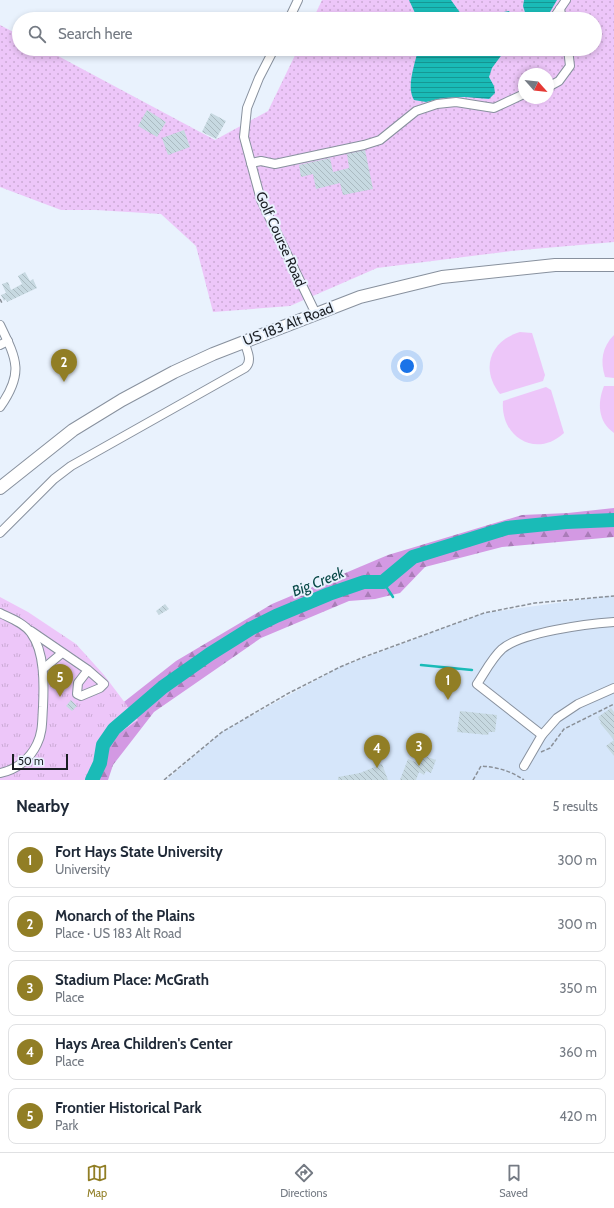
<!DOCTYPE html>
<html lang="en">
<head>
<meta charset="utf-8">
<style>
	:root { --surface:#fff; --page:#f2f2f3; --text:#1f2937; --muted:#747a83; --line:#e0e1e3; --accent:#917e25 }
	body { margin:0; font-family:Cabin,sans-serif; background:var(--page); color:var(--text) }
	.compass { position:absolute; left:518px; top:68px; width:36px; height:36px; border-radius:50%; background:var(--surface); box-shadow:0 2px 6px #0003; rotate:117deg }
	.scale { position:absolute; left:12px; bottom:10px; width:56px; box-sizing:border-box; padding-left:4px; border:2px solid #1a1e23; border-top:0; font-size:11px; line-height:14px; white-space:nowrap; color:#1a1e23; -webkit-text-stroke:3px #e9f2fd; paint-order:stroke }
	.you { position:absolute; left:407px; top:366px; width:14px; height:14px; margin:-10px; border:3px solid #fff; border-radius:50%; background:#1a73e8; box-shadow:0 0 0 6px #1a73e833 }
	.badge { display:grid; place-items:center; width:26px; height:26px; border-radius:50%; background:var(--accent); color:#fff; font-size:13px; font-weight:700 }
	.pin { position:absolute; translate:-50% -33px; filter:drop-shadow(0 1px 2px #0008) }
	.pin::after { content:''; position:absolute; top:21px; width:14px; height:12px; background:inherit; clip-path:polygon(0 0,100% 0,50% 100%) }
	.list { margin:0; padding:0; list-style:none }
	h2 { display:flex; justify-content:space-between; align-items:center; height:52px; margin:0; padding:0 16px; font-size:17px }
	h2 small { font-size:13px; font-weight:400; color:var(--muted) }
	.list li { display:grid; grid-template-columns:26px 1fr auto; gap:12px; align-items:center; box-sizing:border-box; height:56px; margin:0 8px 8px; padding:0 8px; border:1px solid var(--line); border-radius:8px }
	.list b { display:block; font-size:15px; white-space:nowrap }
	.list p { margin:0; font-size:13px; white-space:nowrap; color:var(--muted) }
	.list em { font-size:13px; font-style:normal; color:var(--muted) }
	.icon { flex:none; width:22px; height:22px; fill:none; stroke:currentColor; stroke-width:2; stroke-linecap:round; stroke-linejoin:round }
	.map { position:relative; flex:none; width:614px; height:780px; overflow:hidden }
	.search { position:absolute; background:var(--surface); box-shadow:0 2px 6px #0003; left:12px; right:12px; top:12px; height:44px; display:flex; align-items:center; gap:10px; box-sizing:border-box; padding:0 14px; border-radius:22px; color:var(--muted); font-size:15px }
	.sheet { height:372px; background:var(--surface) }
	nav { display:flex; justify-content:space-around; align-items:center; box-sizing:border-box; height:56px; border-top:1px solid var(--line); background:var(--surface); font-size:11px; color:var(--muted) }
	nav a { display:grid; justify-items:center; gap:2px }
	nav .on { color:var(--accent) }
	.map>svg:first-child { display:block }
</style>
</head>
<body>
<div class="map">
<svg width="614" height="780" viewBox="0 0 614 780">
	<defs>
		<pattern id="grass-dots" width="8" height="8" patternUnits="userSpaceOnUse"><rect width="8" height="8" fill="#edc6f9"/><path d="M2 2h.1M6 6h.1" fill="none" stroke="#cbaad5" stroke-width="1.8" stroke-linecap="round"/></pattern>
		<pattern id="forest-firs" width="22" height="20" patternUnits="userSpaceOnUse"><rect width="22" height="20" fill="#d399e3"/><path d="M5 1l3.5 6h-7zM16 11l3.5 6h-7z" fill="#aa7cb8"/></pattern>
		<pattern id="park-tufts" width="24" height="20" patternUnits="userSpaceOnUse"><rect width="24" height="20" fill="#edc6f9"/><path d="M3 7l-1-3M5 7V3M7 7l1-3M15 17l-1-3M17 17v-4M19 17l1-3" fill="none" stroke="#cbaad5"/></pattern>
		<pattern id="water-rules" width="6" height="5" patternUnits="userSpaceOnUse"><rect width="6" height="5" fill="#1abbb7"/><path d="M0 2.5h6" fill="none" stroke="#169794"/></pattern>
		<pattern id="building-back-hatch" width="6" height="6" patternUnits="userSpaceOnUse"><rect width="6" height="6" fill="#c7d9e1"/><path d="M-1 5l2 2M0 0l6 6M5-1l2 2" fill="none" stroke="#aabac1"/></pattern>
	</defs>
	<rect width="100%" height="100%" fill="#e9f2fd"/>
	<path fill="#d6e6fa" d="M608 596H614V780H166L222 732 340 667 484 613Z"/>
	<path fill="url(#grass-dots)" fill-rule="evenodd" d="M322 0H614V242L511 251 377 268 290 306 213 312 196 246 161 214 96 210H61L0 187V25L19 35V49H45L215 140 268 111 298 49H595V19H313ZM524 74H548V98H524Z"/>
	<path fill="url(#forest-firs)" d="M614 508V537L502 547 425 567 400 593 375 599 349 601 261 638 154 712 113 765 108 780H56L87 731 176 661 272 604 388 555 522 515 568 513Z"/>
	<path fill="url(#park-tufts)" d="M0 597 28 612 76 644 104 675 138 720 103 745 100 763 92 780H0Z"/>
	<g fill="#edc6f9">
		<path d="M520 332 532 333 545 375 543 381 500 394C480 369 490 341 520 332Z"/>
		<path d="M614 335V378L605 377C600 361 602 347 614 335Z"/>
		<path d="M604 386H614V433C598 422 597 403 604 386Z"/>
		<path d="M546 387 551 390 564 433C536 459 500 437 503 401Z"/>
	</g>
	<g fill="url(#water-rules)">
		<path d="M409 0H451L461 14 472 18 509 11 514 19H416L415 13Z"/>
		<path d="M524 0H557L546 19H527L523 6Z"/>
		<path d="M418 49H506L492 68 489 77 494 86 495 93 489 99 465 97 443 98 426 102 414 100C406 86 415 65 418 49Z"/>
	</g>
	<g fill="none" stroke-linecap="round" stroke-linejoin="round">
		<g stroke="#1abbb7" stroke-width="2.5">
			<path d="M383 582 393 597"/>
			<path d="M421 665 472 670"/>
		</g>
		<path stroke="#1abbb7" stroke-width="14" d="M92 780 100 763 103 745 114 729 163 687 210 654 250 629 276 616 329 594 364 582H383L413 557 507 528 566 522 614 520"/>
	</g>
	<g fill="url(#building-back-hatch)">
		<path d="M147 110 166 122 157 137 138 126Z"/>
		<path d="M211 113 226 121 216 139 202 132Z"/>
		<path d="M184 130 190 147 168 155 162 138Z"/>
		<path d="M365 150 373 189 343 195 340 183 316 189 313 174 301 177 299 165 330 158 333 172 349 168 347 154Z"/>
		<path d="M25 272 30 281 33 279 37 288 7 302 6 299 4 301 1 295 6 293 2 284 8 282 11 290 22 284 18 276Z"/>
		<path d="M165 604 169 609 159 615 156 611Z"/>
		<path d="M71 700 77 706 72 711 66 706Z"/>
		<path d="M611 708 614 712V756L606 746 614 740 600 723 601 722 598 717Z"/>
		<path d="M460 711 497 715 495 732H489L488 735 457 732Z"/>
		<path d="M419 754 436 760 431 773 426 771 424 775 419 772 416 780H400L408 759 415 762Z"/>
		<path d="M382 764 388 780H338V777L360 773Z"/>
	</g>
	<g fill="none" stroke-linecap="round" stroke-linejoin="round">
		<defs>
			<g id="minor">
				<path d="M560 9 562 19"/>
				<path d="M289 19 298 0"/>
				<path d="M553 19 566 0"/>
				<path d="M274 49 259 78 247 108 244 137 261 200 316 314"/>
				<path d="M548 87 559 81 570 66 568 49"/>
				<path d="M251 163 261 161 275 164 364 145 380 140 416 111 437 104 456 102 494 108 524 94"/>
				<path d="M0 325C17 360 24 373 0 407"/>
				<path d="M0 345 8 341"/>
				<path d="M0 533 54 479 71 466 245 368C253 361 247 351 244 341"/>
				<path d="M0 613C10 618 24 623 31 633 45 652 44 685 43 707 42 720 43 732 37 744 30 759 16 770 0 773"/>
				<path d="M614 622C587 624 522 632 502 649 492 658 485 672 477 684L542 735 557 718 578 704 614 688"/>
				<path d="M31 631 88 670 104 684 100 688 81 696 77 694 78 683 88 670"/>
				<path d="M43 669 62 653"/>
				<path d="M524 766 542 735"/>
			</g>
			<path id="highway" d="M0 488 73 430 122 400 174 372 213 354 360 297 442 277 555 265H614"/>
		</defs>
		<use href="#minor" stroke="#88919e" stroke-width="10"/>
		<use href="#highway" stroke="#88919e" stroke-width="14"/>
		<g stroke="#8a9098" stroke-width="1.5" stroke-dasharray="4 2" stroke-linecap="butt">
			<path d="M0 299 2 303"/>
			<path d="M541 752 550 748 564 729 614 704"/>
			<path d="M164 780 222 732 287 694 340 667 364 657 484 613 535 603 614 596"/>
			<path d="M473 780 481 766C497 767 511 771 524 780"/>
		</g>
		<use href="#minor" stroke="#fff" stroke-width="8"/>
		<use href="#highway" stroke="#fff" stroke-width="12"/>
	</g>
	<g text-anchor="middle" dominant-baseline="central" stroke-width="4" stroke-linejoin="round" paint-order="stroke">
		<g font-size="14" fill="#1a1e23" stroke="#e9f2fd">
			<text transform="translate(281 239) rotate(66)">Golf Course Road</text>
			<text transform="translate(288 324) rotate(-21)">US 183 Alt Road</text>
		</g>
		<g font-size="15" font-style="italic" fill="#0a4a48" stroke="#e9f2fd">
			<text transform="translate(318 582) rotate(-22)">Big Creek</text>
		</g>
	</g>
</svg>
<svg class="compass" viewBox="-18 -18 36 36"><path d="M0-13l5 13h-10z" fill="#e53935"/><path d="M0 13l5-13h-10z" fill="#747a83"/></svg>
<div class="scale">50 m</div>
<div class="you"></div>
<div class="pin badge" style="left:448px;top:700px">1</div>
<div class="pin badge" style="left:64px;top:382px">2</div>
<div class="pin badge" style="left:419px;top:766px">3</div>
<div class="pin badge" style="left:377px;top:768px">4</div>
<div class="pin badge" style="left:60px;top:697px">5</div>
<div class="search"><svg class="icon" aria-label="search" viewBox="0 0 24 24"><circle cx="10" cy="10" r="6"/><path d="M15 15l6 6"/></svg>Search here</div>
</div>
<section class="sheet">
<h2>Nearby<small>5 results</small></h2>
<ul class="list">
<li><span class="badge">1</span><div><b>Fort Hays State University</b><p>University</p></div><em>300 m</em></li>
<li><span class="badge">2</span><div><b>Monarch of the Plains</b><p>Place · US 183 Alt Road</p></div><em>300 m</em></li>
<li><span class="badge">3</span><div><b>Stadium Place: McGrath</b><p>Place</p></div><em>350 m</em></li>
<li><span class="badge">4</span><div><b>Hays Area Children's Center</b><p>Place</p></div><em>360 m</em></li>
<li><span class="badge">5</span><div><b>Frontier Historical Park</b><p>Park</p></div><em>420 m</em></li>
</ul>
</section>
<nav>
<a class="on"><svg class="icon" aria-label="map" viewBox="0 0 24 24"><path d="M3 6l6-2 6 2 6-2v14l-6 2-6-2-6 2zM9 4v14M15 6v14"/></svg>Map</a>
<a><svg class="icon" aria-label="directions" viewBox="0 0 24 24"><path d="M12 3l9 9-9 9-9-9zM9 14v-3h6M13 9l2 2-2 2"/></svg>Directions</a>
<a><svg class="icon" aria-label="saved" viewBox="0 0 24 24"><path d="M7 4h10v16l-5-4-5 4z"/></svg>Saved</a>
</nav>
</body>
</html>
